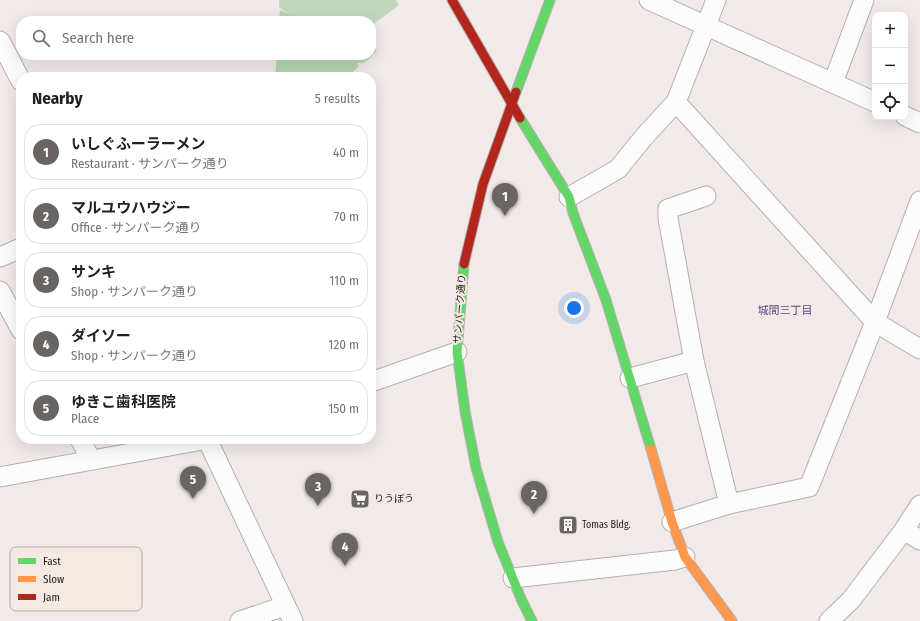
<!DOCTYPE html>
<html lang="en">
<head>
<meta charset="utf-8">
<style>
	:root { --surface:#fff; --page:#f6f6f6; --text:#202124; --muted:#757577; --line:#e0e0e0; --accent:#6a6562 }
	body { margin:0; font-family:"Fira Sans Condensed","Noto Sans JP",sans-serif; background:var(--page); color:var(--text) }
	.controls { position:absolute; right:12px; top:12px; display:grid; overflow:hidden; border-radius:8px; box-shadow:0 4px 16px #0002 }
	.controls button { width:36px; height:36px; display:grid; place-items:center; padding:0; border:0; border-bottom:1px solid var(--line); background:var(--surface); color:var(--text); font:20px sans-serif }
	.you { position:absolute; left:574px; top:308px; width:14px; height:14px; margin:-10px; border:3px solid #fff; border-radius:50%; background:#1a73e8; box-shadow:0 0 0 6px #1a73e833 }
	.badge { display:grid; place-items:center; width:26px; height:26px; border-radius:50%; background:var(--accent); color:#fff; font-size:13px; font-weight:700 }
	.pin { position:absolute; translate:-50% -33px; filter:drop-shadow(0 1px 2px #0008) }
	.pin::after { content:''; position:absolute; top:21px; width:14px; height:12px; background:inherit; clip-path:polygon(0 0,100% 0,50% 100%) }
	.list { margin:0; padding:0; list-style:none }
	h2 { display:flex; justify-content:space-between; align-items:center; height:52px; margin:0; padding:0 16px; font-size:17px }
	h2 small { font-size:13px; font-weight:400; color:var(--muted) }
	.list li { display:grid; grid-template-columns:26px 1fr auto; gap:12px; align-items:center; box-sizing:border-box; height:56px; margin:0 8px 8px; padding:0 8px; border:1px solid var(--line); border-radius:16px }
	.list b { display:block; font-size:15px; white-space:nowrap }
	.list p { margin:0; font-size:13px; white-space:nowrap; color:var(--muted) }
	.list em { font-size:13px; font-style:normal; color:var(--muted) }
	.icon { flex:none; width:22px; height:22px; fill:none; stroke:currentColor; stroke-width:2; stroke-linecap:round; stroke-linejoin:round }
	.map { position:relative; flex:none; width:920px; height:621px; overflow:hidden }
	.search { position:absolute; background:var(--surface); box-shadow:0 4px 16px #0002; left:16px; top:16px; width:360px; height:44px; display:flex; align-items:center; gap:10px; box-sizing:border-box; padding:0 14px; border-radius:16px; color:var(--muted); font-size:15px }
	.panel { position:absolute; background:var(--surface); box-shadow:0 4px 16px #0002; left:16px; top:72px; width:360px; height:372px; border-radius:16px }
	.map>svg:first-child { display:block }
</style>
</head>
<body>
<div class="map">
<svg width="920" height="621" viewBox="0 0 920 621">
	<rect width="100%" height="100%" fill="#f1eae8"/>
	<g fill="#c1d7bd">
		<path d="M279 0H396L399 5 371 26V21H298L279 7Z"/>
		<path d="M371 44 377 51 364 63H352L342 55H371Z"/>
	</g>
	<g fill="#b6d7b2">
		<path d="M280 10 305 21H279Z"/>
		<path d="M277 55H352L359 66 347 77H275Z"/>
	</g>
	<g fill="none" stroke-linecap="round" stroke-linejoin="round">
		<defs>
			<g id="street">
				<path d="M649 0 875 102"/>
				<path d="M0 41 21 81"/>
				<path d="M833 83 864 0"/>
				<path d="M676 102 875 322 920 349"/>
				<path d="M905 116 920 123"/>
				<path d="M706 196 668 209V218L694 361 729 504"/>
				<path d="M569 197 618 169 643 138 676 102 716 0"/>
				<path d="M0 257 21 248"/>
				<path d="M0 291 21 330"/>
				<path d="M630 378 694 361"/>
				<path d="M371 382 457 352"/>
				<path d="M80 439 91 460"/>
				<path d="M207 439 293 621"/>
				<path d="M0 477 208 439"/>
				<path d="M672 522 729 504 809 487 875 322 920 201"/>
				<path d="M904 530 920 540"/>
				<path d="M513 578 675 560 685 557"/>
				<path d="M240 621 285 606"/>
				<path d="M829 621 851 600 904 530 920 505"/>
			</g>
			<g id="fast">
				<path d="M516 92 550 0"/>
				<path d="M520 118 569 197 573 213 606 300 651 449"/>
				<path d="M464 264 457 352 465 411 476 468 498 542 522 601 532 621"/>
			</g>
			<path id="slow" d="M651 449 672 522 685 557 732 621"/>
			<g id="jam">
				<path d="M452 0 520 118"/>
				<path d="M464 264 483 184 516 92"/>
			</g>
		</defs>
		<use href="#street" stroke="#b4b0ae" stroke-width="21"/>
		<use href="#fast" stroke="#b4b0ae" stroke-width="11"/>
		<use href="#slow" stroke="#b4b0ae" stroke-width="11"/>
		<use href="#jam" stroke="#b4b0ae" stroke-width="11"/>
		<use href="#street" stroke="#fdfcfc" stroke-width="19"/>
		<use href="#fast" stroke="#63d668" stroke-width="9"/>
		<use href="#slow" stroke="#ff974d" stroke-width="9"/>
		<use href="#jam" stroke="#b3261e" stroke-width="9"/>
	</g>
	<defs>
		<symbol id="supermarket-square" viewBox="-11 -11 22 22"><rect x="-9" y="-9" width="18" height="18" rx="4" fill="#6a6562" stroke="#f5e9e4"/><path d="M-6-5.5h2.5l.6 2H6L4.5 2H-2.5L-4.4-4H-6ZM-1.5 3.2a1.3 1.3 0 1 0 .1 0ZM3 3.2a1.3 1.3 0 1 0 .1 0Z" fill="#fff"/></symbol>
		<symbol id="building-square" viewBox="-11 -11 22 22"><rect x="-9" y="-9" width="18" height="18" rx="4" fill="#6a6562" stroke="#f5e9e4"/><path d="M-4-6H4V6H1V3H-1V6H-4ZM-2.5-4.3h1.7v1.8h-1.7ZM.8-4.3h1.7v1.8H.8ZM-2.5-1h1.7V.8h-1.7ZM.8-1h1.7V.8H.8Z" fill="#fff"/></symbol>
	</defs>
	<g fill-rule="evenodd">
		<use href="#supermarket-square" x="349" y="488" width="22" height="22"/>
		<use href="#building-square" x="557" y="514" width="22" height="22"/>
	</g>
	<g text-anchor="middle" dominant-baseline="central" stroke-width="4" stroke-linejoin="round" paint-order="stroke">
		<g font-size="10" fill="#211d1a" stroke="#f5e9e4">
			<text transform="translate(460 309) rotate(-86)">サンパーク通り</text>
		</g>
		<g font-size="10" fill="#211d1a" stroke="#f5e9e4" text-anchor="start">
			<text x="374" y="499">りうぼう</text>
			<text x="582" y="525">Tomas Bldg.</text>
		</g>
		<g font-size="11" fill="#534a88" stroke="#f5e9e4">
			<text x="785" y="310">城間三丁目</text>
		</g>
	</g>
	<rect x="10" y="547" width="132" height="64" rx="6" fill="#f5e9e4" stroke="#b5aca7" stroke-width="1"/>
	<rect x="18" y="558" width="18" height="6" fill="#63d668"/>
	<rect x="18" y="576" width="18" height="6" fill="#ff974d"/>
	<rect x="18" y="594" width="18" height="6" fill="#b3261e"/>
	<g font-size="11" fill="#211d1a">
		<text x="43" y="565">Fast</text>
		<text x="43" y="583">Slow</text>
		<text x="43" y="601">Jam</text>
	</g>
</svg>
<div class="controls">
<button>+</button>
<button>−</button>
<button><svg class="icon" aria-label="locate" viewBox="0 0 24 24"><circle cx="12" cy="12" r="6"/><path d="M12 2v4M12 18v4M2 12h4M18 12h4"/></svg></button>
</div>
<div class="you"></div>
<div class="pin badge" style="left:505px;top:216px">1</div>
<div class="pin badge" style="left:534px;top:514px">2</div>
<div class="pin badge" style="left:318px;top:506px">3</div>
<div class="pin badge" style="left:345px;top:566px">4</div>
<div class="pin badge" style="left:193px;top:499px">5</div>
<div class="search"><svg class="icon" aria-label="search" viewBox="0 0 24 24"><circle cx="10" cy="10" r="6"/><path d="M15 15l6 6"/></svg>Search here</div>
<section class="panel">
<h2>Nearby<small>5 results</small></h2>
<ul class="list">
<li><span class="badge">1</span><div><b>いしぐふーラーメン</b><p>Restaurant · サンパーク通り</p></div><em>40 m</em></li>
<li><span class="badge">2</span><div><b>マルユウハウジー</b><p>Office · サンパーク通り</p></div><em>70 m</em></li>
<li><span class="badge">3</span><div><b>サンキ</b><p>Shop · サンパーク通り</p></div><em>110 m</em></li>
<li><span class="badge">4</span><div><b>ダイソー</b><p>Shop · サンパーク通り</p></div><em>120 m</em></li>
<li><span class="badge">5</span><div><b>ゆきこ歯科医院</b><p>Place</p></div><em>150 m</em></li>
</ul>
</section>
</div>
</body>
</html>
